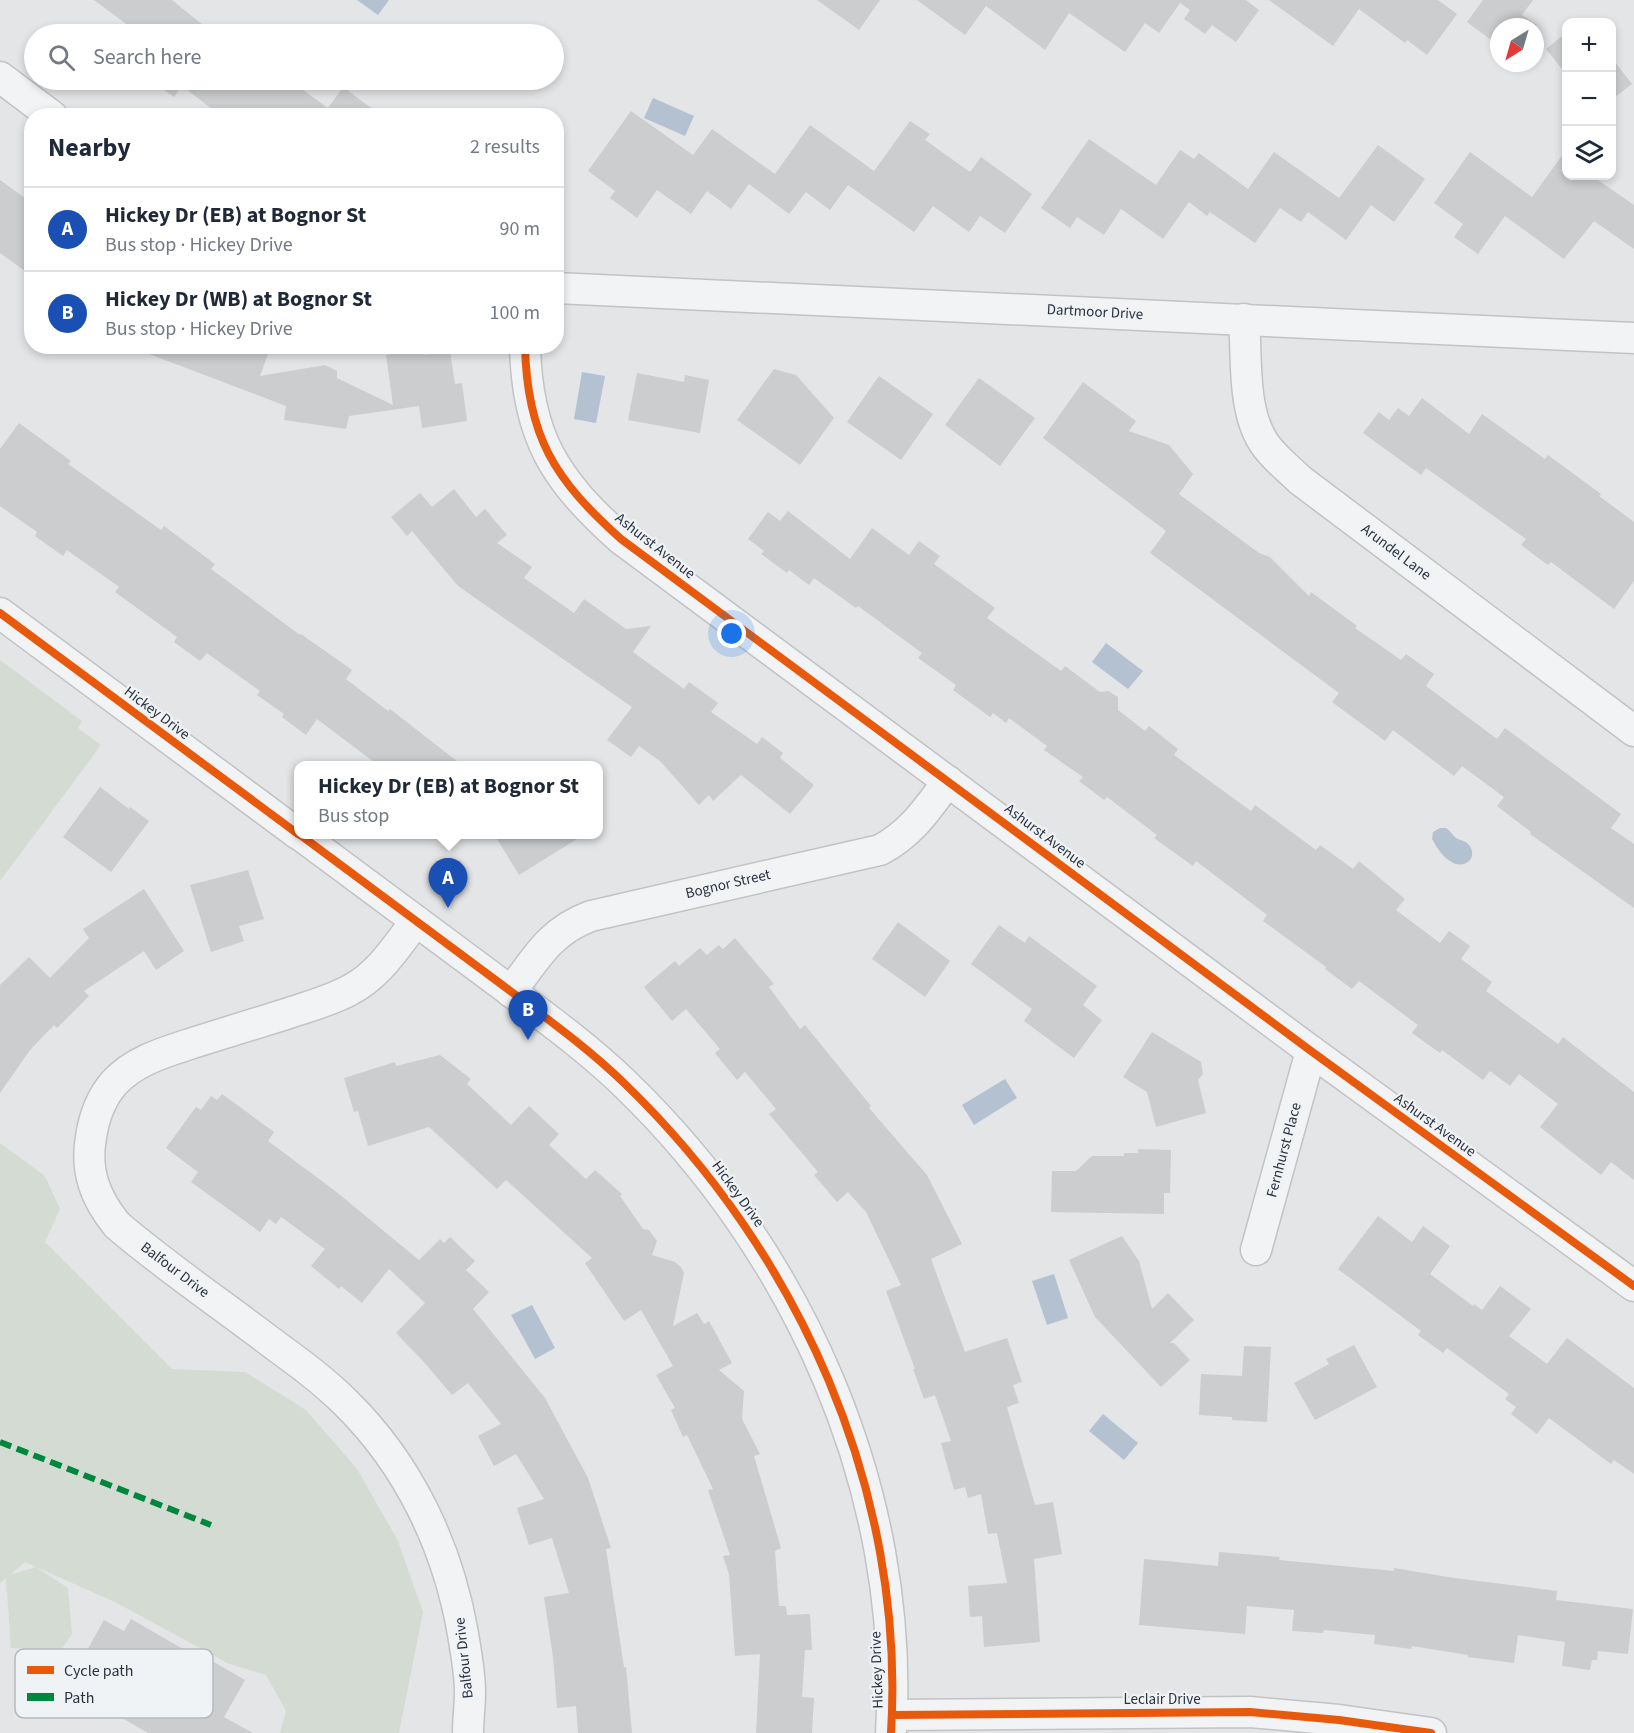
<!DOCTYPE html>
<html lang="en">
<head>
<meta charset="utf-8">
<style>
	:root { --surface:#fff; --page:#f6f6f7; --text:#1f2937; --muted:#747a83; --line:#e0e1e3; --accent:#ea580c }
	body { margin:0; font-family:"Source Sans 3",sans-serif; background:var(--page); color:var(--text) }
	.controls { position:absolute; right:18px; top:18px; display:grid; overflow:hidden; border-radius:12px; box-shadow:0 3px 9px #0003 }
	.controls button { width:54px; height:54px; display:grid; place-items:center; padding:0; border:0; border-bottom:2px solid var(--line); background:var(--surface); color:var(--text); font:30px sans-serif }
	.compass { position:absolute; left:1490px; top:18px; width:54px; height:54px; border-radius:50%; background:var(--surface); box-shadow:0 3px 9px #0003; rotate:217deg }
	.you { position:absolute; left:732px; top:634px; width:21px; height:21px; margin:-15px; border:4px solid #fff; border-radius:50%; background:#1a73e8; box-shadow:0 0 0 9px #1a73e833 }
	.badge { display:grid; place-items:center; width:39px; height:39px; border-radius:50%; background:var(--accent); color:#fff; font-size:20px; font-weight:700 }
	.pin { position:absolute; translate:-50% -50px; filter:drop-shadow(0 2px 3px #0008) }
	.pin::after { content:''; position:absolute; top:32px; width:21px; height:18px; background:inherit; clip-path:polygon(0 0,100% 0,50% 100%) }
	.popup { position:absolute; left:294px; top:761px; width:309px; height:78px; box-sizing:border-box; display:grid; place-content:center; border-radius:12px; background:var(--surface); filter:drop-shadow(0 2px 4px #0005); font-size:20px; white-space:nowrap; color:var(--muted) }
	.popup b { font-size:22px; color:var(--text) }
	.popup::after { content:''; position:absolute; left:50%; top:100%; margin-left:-12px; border:12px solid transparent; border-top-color:var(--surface) }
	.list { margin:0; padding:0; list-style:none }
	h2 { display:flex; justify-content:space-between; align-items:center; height:78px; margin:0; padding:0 24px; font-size:26px }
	h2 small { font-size:20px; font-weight:400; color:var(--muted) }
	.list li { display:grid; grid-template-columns:39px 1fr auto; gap:18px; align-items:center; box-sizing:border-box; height:84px; padding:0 24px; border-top:2px solid var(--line) }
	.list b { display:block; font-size:22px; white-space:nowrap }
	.list p { margin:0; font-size:20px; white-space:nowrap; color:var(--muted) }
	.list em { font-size:20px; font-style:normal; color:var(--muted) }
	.icon { flex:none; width:33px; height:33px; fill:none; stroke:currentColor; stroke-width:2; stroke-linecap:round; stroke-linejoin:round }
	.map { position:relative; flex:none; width:1634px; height:1733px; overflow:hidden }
	.search { position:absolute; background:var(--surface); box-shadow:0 3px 9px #0003; left:24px; top:24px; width:540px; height:66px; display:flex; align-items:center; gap:15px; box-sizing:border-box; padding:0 21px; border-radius:33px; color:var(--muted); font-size:22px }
	.panel { position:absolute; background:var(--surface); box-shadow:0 3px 9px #0003; left:24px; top:108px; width:540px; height:246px; border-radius:24px }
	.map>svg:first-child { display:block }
</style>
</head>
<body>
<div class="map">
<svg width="1634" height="1733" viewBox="0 0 1634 1733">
	<rect width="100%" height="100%" fill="#e3e5e7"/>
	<g fill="#d4dbd3">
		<path d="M0 660 82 721 78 728 101 745 0 881Z"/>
		<path d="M0 1143 45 1176 60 1209 45 1242 172 1369 245 1372 306 1410 357 1469 398 1541 423 1612 399 1733H280L286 1711 266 1675 227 1663 117 1603 25 1562 10 1575 36 1567 68 1588 72 1634 61 1650 11 1648 6 1578 0 1583Z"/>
	</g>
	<g fill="#b3c1d1">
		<path d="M357 0H389L378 15Z"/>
		<path d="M653 98 694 116 685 136 644 118Z"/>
		<path d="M582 372 605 376 596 423 574 419Z"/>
		<path d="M1106 643 1143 671 1128 689 1092 662Z"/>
		<path d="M1440 828H1446C1451 831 1452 835 1456 838 1461 841 1465 840 1469 845 1479 858 1464 871 1450 861 1442 856 1437 848 1432 839L1433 832Z"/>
		<path d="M1005 1079 1017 1098 974 1125 962 1105Z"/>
		<path d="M1054 1274 1068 1318 1047 1325 1032 1281Z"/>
		<path d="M532 1305 555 1348 535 1359 511 1315Z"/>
		<path d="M1103 1414 1138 1443 1124 1460 1089 1431Z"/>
	</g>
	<g fill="#cbcdcf">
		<path d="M94 0H172L214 34H129L133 29Z"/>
		<path d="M817 0H880L859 30Z"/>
		<path d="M917 0H1246L1259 10 1236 42 1212 25 1205 34 1184 19 1190 10 1180 3 1159 33 1145 23 1125 52 1069 13 1045 50 986 6 965 35Z"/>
		<path d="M1269 0H1438L1457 14 1427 55 1407 40 1405 43 1359 9 1333 46Z"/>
		<path d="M1483 0H1533L1522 15 1537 25 1535 28 1499 27V46L1467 22Z"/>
		<path d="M1566 33V74L1546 49Z"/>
		<path d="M1611 57 1632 84 1611 100Z"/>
		<path d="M150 80H289L328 108 343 87 382 116H221L182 86 174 97Z"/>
		<path d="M631 111 693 155 712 129 775 174 810 125 874 171 910 121 930 134 925 140 970 172 981 157 1032 194 1005 233 980 216 969 232 933 206 914 232 848 185 830 210 806 192 789 214 749 184 731 209 707 191 691 214 657 190 637 218 610 198 615 191 588 171Z"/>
		<path d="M1089 139 1156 185 1180 150 1194 159 1199 153 1248 189 1274 152 1339 198 1378 145 1425 179 1394 222 1371 205 1346 240 1308 212 1301 222 1280 208 1255 243 1210 212 1207 216 1189 202 1163 239 1121 209 1104 235 1077 217 1070 228 1041 208Z"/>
		<path d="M1566 150V176H1592L1634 205V249L1594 221 1564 259 1505 216 1478 254 1454 237 1463 224 1434 203 1470 152 1532 197Z"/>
		<path d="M0 180 32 203V276L0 253Z"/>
		<path d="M137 346H271L260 376 325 365 337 371V378L393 405 386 355 424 349V355L450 351 455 384 462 383 467 421 422 428 419 406 349 416 346 429 284 420 286 406 136 349Z"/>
		<path d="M774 369 796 375 834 418 800 465 737 420Z"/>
		<path d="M637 373 684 382 685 375 709 380 700 433 628 420Z"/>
		<path d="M879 376 933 414 901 460 847 422Z"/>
		<path d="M979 378 1035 418 1000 466 945 425Z"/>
		<path d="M1083 382 1136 421 1129 431 1169 445 1193 474 1179 494 1259 553 1270 557 1309 596 1311 592 1357 626 1355 628 1401 660 1406 654 1434 674 1426 686 1497 739 1505 728 1621 814 1611 828 1634 844V908L1530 834 1531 832 1497 806 1504 797 1462 766 1454 776 1393 730 1385 741 1332 702 1339 693 1150 553 1166 531 1043 438Z"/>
		<path d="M1422 398 1469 434 1482 414 1545 459 1548 455 1601 494 1599 496 1634 522V581L1614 609 1551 562 1548 565 1521 545 1526 539 1426 468 1421 475 1363 433 1379 412 1389 420 1398 408 1409 416Z"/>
		<path d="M19 423 71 461 68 464 161 530 164 526 215 564 211 569 300 635 301 634 352 670 346 679 388 711 390 709 462 765H378L317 719 306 735 282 717 284 714 257 695 260 691 207 653 200 661 174 642 177 637 115 592 119 587 67 550 63 556 35 536 37 532 0 506V449Z"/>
		<path d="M454 489 476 517 485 509 507 535 497 543 532 567 524 578 574 613 584 599 626 629 651 626 633 652 684 689 689 682 718 703 711 712 757 744 762 737 783 753 780 758 814 785 790 814 741 775 713 801 709 795 699 805 661 762 639 746 631 757 607 740 632 707 458 586 412 531 407 536 391 517 420 493 432 507Z"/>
		<path d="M788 511 850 559 872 528 909 555 919 541 940 556 934 564 995 608 987 618 1061 671 1065 666 1100 692 1108 691 1118 697V710L1145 731 1149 726 1178 749 1174 755 1251 811 1255 805 1316 850 1320 845 1353 869 1359 861 1405 899 1396 910 1440 943 1449 931 1470 946 1461 959 1492 982 1486 991 1558 1044 1563 1037 1634 1092V1180L1611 1162 1601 1175 1540 1127 1558 1104 1519 1074 1510 1086 1490 1071 1483 1080 1442 1050 1440 1053 1412 1033 1418 1025 1359 981 1352 989 1325 969 1326 967 1263 921 1267 915 1196 861 1193 866 1154 838 1157 835 1107 797 1104 800 1079 781 1083 777 1044 750 1047 746 1009 718 1006 723 993 713 990 717 953 690 956 685 918 658 922 653 858 606 856 608 814 578 809 585 789 570 787 573 761 554 764 551 748 539 768 512 780 521Z"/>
		<path d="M100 787 129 809 130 807 149 821 111 872 63 837Z"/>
		<path d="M494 834H585L519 875Z"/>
		<path d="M248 870 264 919 239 926 244 941 211 952 190 885Z"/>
		<path d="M144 889 184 951 156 970 144 951 84 991 89 996 57 1028 54 1025 30 1050 0 1093V985L29 957 50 978 89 938 83 929Z"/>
		<path d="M898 922 950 961 925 997 872 959Z"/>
		<path d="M999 925 1025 943 1029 936 1097 986 1083 1005 1102 1020 1074 1058 1024 1021 1032 1009 971 964Z"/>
		<path d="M735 938 774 984 769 987 800 1029 805 1025 871 1106 869 1108 927 1175 962 1244 931 1259 965 1352 1007 1338 1022 1382 1013 1385 1019 1403 1007 1407 1035 1505 1053 1502 1062 1554 1034 1559 1040 1642 984 1647 982 1616 970 1617 968 1586 1007 1583 997 1533 988 1534 981 1494 968 1498 965 1487 954 1490 941 1443 951 1441 935 1395 924 1399 913 1369H915L886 1291 901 1285 866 1212 848 1192 837 1202 814 1175 818 1172 769 1114 776 1109 745 1072 737 1080 715 1053 720 1049 686 1009 672 1021 644 987 675 961 679 966 700 948 707 955 719 945 723 949Z"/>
		<path d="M1152 1032 1201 1062 1203 1074 1198 1080 1206 1113 1156 1127 1147 1092 1123 1077Z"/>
		<path d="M440 1055 471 1079 467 1084 511 1125 529 1106 559 1134 549 1145 586 1179 595 1170 622 1194 620 1196 643 1229 649 1230 657 1241 652 1255 675 1262 681 1267 684 1273 673 1326 697 1313 704 1324 709 1321 732 1363 719 1370 744 1391 742 1419 760 1454 754 1456 781 1548 775 1551 779 1606H786L787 1615 810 1614 812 1650H805L802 1697 814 1698 812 1733H756L760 1654 735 1656 729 1574 723 1556 730 1555 708 1490 713 1489 687 1435 683 1437 671 1410 675 1408 656 1375 673 1366 641 1310 624 1321 585 1263 592 1258 506 1180 497 1189 429 1127 368 1146 358 1111 354 1112 344 1078 395 1062 396 1066Z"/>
		<path d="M222 1094 274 1132 268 1141 334 1190 419 1260 440 1239 444 1243 450 1237 475 1261 466 1270 489 1292 473 1309 545 1398 588 1478 611 1548 606 1549 624 1667H626L632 1733H578L576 1706 557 1708 553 1657 544 1597 569 1593 552 1538 529 1545 517 1508 544 1499 516 1454 494 1466 478 1436 501 1424 468 1383 452 1395 423 1361 396 1333 425 1303 389 1269 362 1303 341 1286 339 1289 311 1266 325 1249 281 1217 276 1224 269 1219 260 1232 191 1182 198 1172 166 1148 196 1107 201 1110 211 1096 217 1100Z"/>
		<path d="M1138 1149 1171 1150 1170 1193H1164V1214L1051 1212 1052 1171H1076L1092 1156H1124V1153H1138Z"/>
		<path d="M1378 1216 1412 1242 1423 1226 1450 1246 1430 1274 1473 1306 1474 1304 1482 1310 1500 1286 1531 1309 1509 1336 1547 1364 1567 1338 1634 1388V1474L1614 1460 1611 1464 1549 1418 1537 1434 1511 1414 1516 1407 1505 1399 1509 1394 1447 1348 1443 1353 1418 1335 1421 1331 1338 1269Z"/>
		<path d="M1122 1236 1139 1261 1152 1309 1168 1293 1194 1320 1170 1343H1174L1190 1360 1161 1387 1095 1317 1069 1260Z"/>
		<path d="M1354 1345 1377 1387 1315 1420 1294 1383 1329 1364 1326 1359Z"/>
		<path d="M1244 1346 1271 1347 1267 1422 1232 1420V1417L1199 1415 1201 1374 1242 1376Z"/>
		<path d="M1219 1552 1280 1557 1279 1560 1394 1571V1568L1454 1578 1557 1591 1556 1600 1633 1609 1628 1654 1598 1651 1597 1660H1592L1590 1670 1562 1666 1565 1642 1518 1635 1514 1663 1468 1657V1655L1412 1646 1411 1649 1374 1644 1375 1635 1324 1630 1323 1633 1292 1631 1294 1610 1247 1606 1245 1634 1139 1625 1144 1559 1218 1566Z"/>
		<path d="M131 1619 211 1665 212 1661 245 1680 224 1717 253 1733H148L86 1697 96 1679 77 1668 104 1620 124 1631Z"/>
	</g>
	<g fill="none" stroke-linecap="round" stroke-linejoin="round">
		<defs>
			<g id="minor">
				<path d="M0 77 52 116"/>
				<path d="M556 288 1634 338"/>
				<path d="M1244 319C1247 357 1242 410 1264 443 1273 457 1288 468 1300 480L1634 731"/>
				<path d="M525 346C527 437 555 480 621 539L1311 1051 1634 1286"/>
				<path d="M0 613 298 834"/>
				<path d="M299 834C367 885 436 936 505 987 546 1018 588 1048 625 1084 798 1251 906 1490 891 1733"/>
				<path d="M416 921C396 947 379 975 350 990 330 1001 307 1007 286 1014 257 1023 228 1032 199 1041 169 1051 136 1059 114 1083 101 1098 94 1117 91 1137 85 1171 95 1198 117 1225 166 1267 221 1304 272 1343 298 1362 324 1381 346 1403 409 1465 448 1547 463 1634 466 1653 470 1673 470 1692 470 1706 468 1719 468 1733"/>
				<path d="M511 992C536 958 550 931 591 916L880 850C911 834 928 808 948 781"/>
				<path d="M1256 1250 1311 1051"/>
				<path d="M893 1715 1250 1712 1339 1720 1431 1733"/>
			</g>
		</defs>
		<use href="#minor" stroke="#c1c3c5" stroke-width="33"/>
		<use href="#minor" stroke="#f1f3f4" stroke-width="30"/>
		<path stroke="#00873e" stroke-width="6" stroke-dasharray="12 6" stroke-linecap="butt" d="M0 1442 211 1525"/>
		<defs>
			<g id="cycleway">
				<path d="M525 346C527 437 555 480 621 539L1311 1051 1634 1286"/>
				<path d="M0 613 298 834"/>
				<path d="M299 834C367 885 436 936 505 987 546 1018 588 1048 625 1084 798 1251 906 1490 891 1733"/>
				<path d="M893 1715 1250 1712 1339 1720 1431 1733"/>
			</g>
		</defs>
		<use href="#cycleway" stroke="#f0f3f6" stroke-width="11"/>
		<use href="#cycleway" stroke="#e8590c" stroke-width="8"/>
	</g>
	<g text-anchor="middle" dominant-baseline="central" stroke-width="4.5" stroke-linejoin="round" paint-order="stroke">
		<g font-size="15" fill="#2a323f" stroke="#f0f3f6">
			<text transform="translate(1095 312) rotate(3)">Dartmoor Drive</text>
			<text transform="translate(655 546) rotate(38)">Ashurst Avenue</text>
			<text transform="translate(1396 552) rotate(37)">Arundel Lane</text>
			<text transform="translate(157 713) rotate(37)">Hickey Drive</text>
			<text transform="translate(1045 836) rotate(37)">Ashurst Avenue</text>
			<text transform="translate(728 884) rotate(-13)">Bognor Street</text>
			<text transform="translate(1435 1125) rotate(36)">Ashurst Avenue</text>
			<text transform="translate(1284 1150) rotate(-75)">Fernhurst Place</text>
			<text transform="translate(738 1194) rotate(54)">Hickey Drive</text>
			<text transform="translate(175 1270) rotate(37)">Balfour Drive</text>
			<text transform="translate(464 1658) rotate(-96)">Balfour Drive</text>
			<text transform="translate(877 1670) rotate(-92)">Hickey Drive</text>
			<text x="1162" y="1699">Leclair Drive</text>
		</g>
	</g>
	<rect x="15" y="1649" width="198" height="69" rx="9" fill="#f0f3f6" stroke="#b5b9bf" stroke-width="1.5"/>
	<rect x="27" y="1666" width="27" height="8" fill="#e8590c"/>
	<rect x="27" y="1693" width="27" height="8" fill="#00873e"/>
	<g font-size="16" fill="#2a323f">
		<text x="64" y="1676">Cycle path</text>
		<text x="64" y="1703">Path</text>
	</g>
</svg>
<div class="controls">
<button>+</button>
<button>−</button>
<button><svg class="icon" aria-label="layers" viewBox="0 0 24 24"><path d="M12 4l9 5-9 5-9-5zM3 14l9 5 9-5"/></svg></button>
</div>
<svg class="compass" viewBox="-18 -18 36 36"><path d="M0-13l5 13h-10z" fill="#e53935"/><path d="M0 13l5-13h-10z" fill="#747a83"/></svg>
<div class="you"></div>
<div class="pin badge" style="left:448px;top:908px;background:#1a4fb4">A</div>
<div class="popup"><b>Hickey Dr (EB) at Bognor St</b>Bus stop</div>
<div class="pin badge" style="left:528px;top:1040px;background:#1a4fb4">B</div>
<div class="search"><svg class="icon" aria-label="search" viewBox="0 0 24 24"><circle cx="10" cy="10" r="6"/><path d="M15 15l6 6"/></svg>Search here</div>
<section class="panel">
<h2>Nearby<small>2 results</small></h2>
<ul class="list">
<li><span class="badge" style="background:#1a4fb4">A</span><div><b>Hickey Dr (EB) at Bognor St</b><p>Bus stop · Hickey Drive</p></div><em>90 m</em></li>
<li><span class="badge" style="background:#1a4fb4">B</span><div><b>Hickey Dr (WB) at Bognor St</b><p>Bus stop · Hickey Drive</p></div><em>100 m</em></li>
</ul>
</section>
</div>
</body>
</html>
